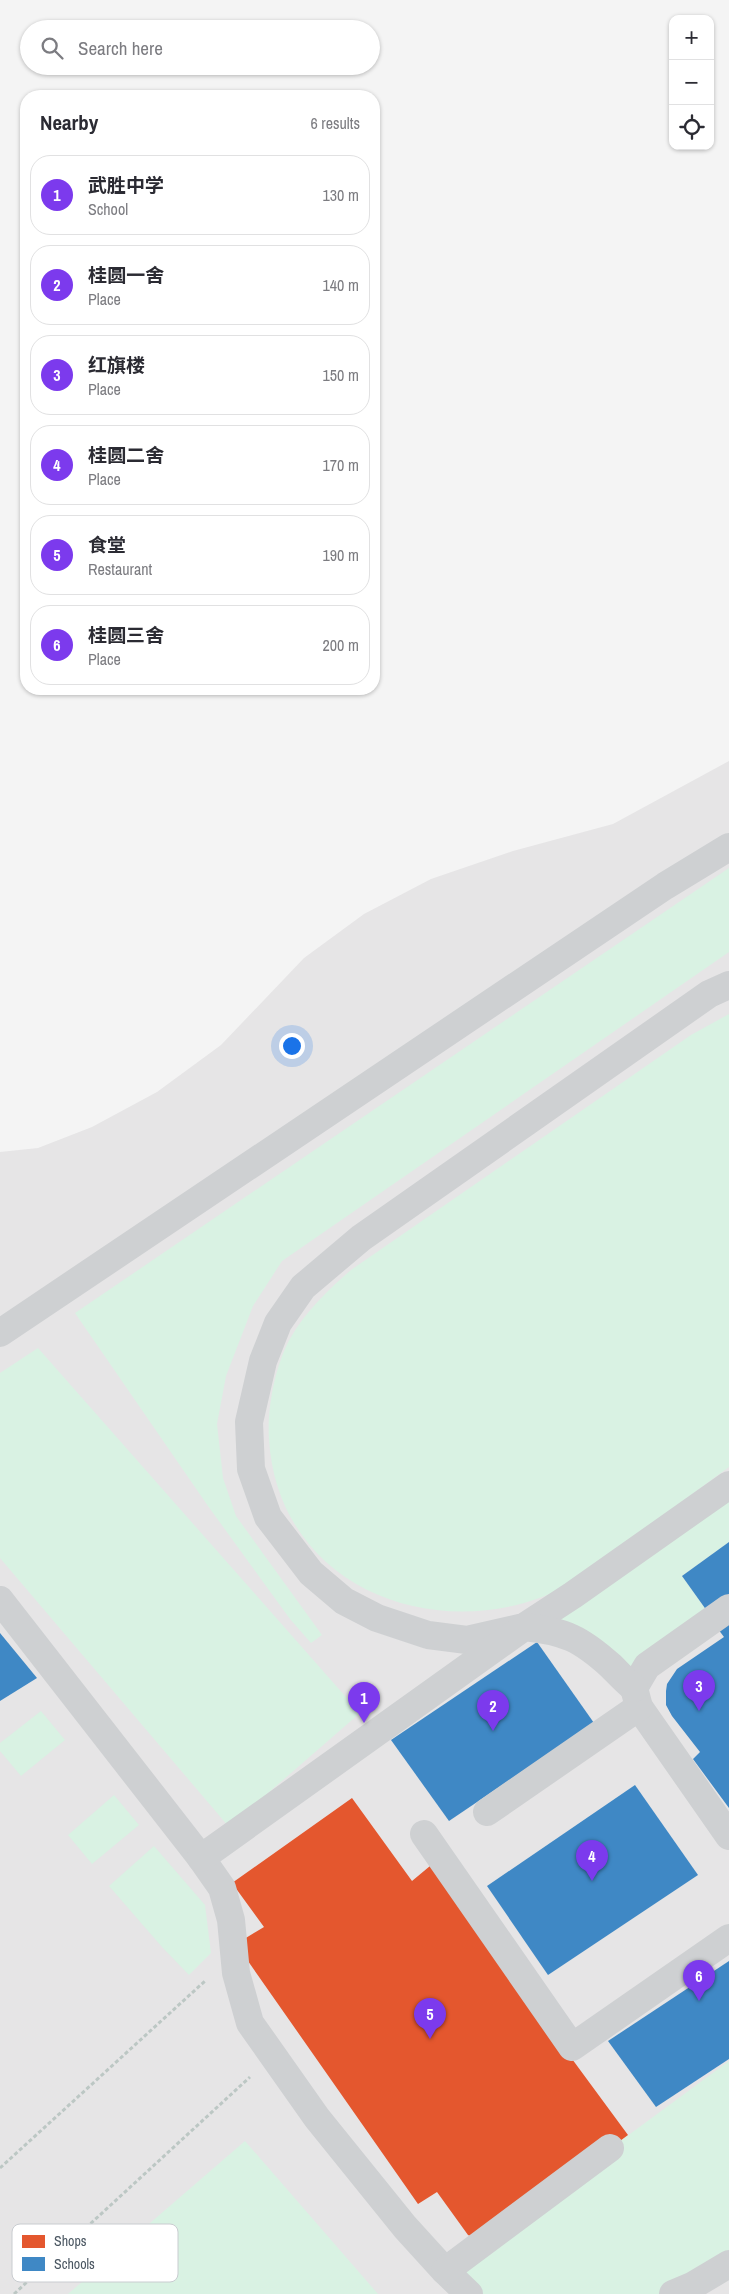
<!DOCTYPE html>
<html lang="en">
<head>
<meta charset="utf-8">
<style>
	:root { --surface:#fff; --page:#f2f2f3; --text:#2b2b33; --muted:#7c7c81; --line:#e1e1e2; --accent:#7c3aed }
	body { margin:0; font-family:"Archivo Narrow","Noto Sans SC",sans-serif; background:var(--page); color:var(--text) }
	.controls { position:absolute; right:15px; top:15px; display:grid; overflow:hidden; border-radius:10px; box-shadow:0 1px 4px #0004 }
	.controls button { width:45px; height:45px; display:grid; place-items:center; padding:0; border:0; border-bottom:1px solid var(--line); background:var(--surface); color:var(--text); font:25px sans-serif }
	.you { position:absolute; left:291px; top:1045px; width:18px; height:18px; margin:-12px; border:4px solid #fff; border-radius:50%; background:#1a73e8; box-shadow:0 0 0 8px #1a73e833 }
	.badge { display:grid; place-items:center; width:32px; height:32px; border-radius:50%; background:var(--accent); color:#fff; font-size:16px; font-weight:700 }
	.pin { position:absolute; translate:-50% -41px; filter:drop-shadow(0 1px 2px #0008) }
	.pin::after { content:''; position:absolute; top:26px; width:18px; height:15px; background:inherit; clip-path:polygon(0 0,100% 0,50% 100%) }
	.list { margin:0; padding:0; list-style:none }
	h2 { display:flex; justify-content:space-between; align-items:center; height:65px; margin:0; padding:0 20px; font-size:21px }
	h2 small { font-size:16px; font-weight:400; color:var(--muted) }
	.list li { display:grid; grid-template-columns:32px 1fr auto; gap:15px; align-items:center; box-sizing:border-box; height:80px; margin:0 10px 10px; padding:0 10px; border:1px solid var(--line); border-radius:20px }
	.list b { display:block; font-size:19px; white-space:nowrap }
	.list p { margin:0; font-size:16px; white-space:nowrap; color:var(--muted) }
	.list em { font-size:16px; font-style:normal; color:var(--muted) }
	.icon { flex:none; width:28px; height:28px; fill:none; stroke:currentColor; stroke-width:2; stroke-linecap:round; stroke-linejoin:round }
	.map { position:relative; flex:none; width:729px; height:2294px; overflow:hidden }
	.search { position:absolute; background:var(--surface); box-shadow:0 1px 4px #0004; left:20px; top:20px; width:360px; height:55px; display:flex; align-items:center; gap:12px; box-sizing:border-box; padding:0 18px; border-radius:28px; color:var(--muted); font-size:19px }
	.panel { position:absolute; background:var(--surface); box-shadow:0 1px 4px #0004; left:20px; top:90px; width:360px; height:605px; border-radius:20px }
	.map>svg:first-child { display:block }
</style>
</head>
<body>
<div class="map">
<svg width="729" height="2294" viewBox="0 0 729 2294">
	<rect width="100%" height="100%" fill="#f4f4f4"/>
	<path fill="#e6e5e6" d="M729 761V2294H0V1152L38 1148 92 1127 157 1092 221 1045 304 958 364 914 431 879 513 851 613 824Z"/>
	<g fill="#d9f2e3">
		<path d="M729 868V952L282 1261 253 1306 226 1376 217 1424 223 1478 236 1516 322 1635 311 1643 290 1619 208 1506 75 1313Z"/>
		<path d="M729 1014V1467L567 1586C443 1650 278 1591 269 1439 267 1408 275 1365 291 1337 306 1311 329 1289 351 1270L691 1035Z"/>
		<path d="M38 1348 360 1713 229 1827 0 1558V1373Z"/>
		<path d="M729 1488V1542L682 1576 712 1618 627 1674 548 1614Z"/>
		<path d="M41 1711 65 1740 21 1776 0 1751V1743Z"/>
		<path d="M114 1795 139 1825 92 1864 68 1835Z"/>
		<path d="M154 1846 205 1905 211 1953 189 1975 162 1947 109 1886Z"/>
		<path d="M729 2061V2264L673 2294H469L454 2280 531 2207Z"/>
		<path d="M245 2141 378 2294H68Z"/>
	</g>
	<path fill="#e4572e" d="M352 1798 412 1881 430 1866 628 2135 484 2242 468 2235 437 2192 418 2204 236 1944 264 1927 232 1883Z"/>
	<g fill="#3f88c5">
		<path d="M729 1542V1605L712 1618 682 1576Z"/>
		<path d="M729 1609V1808L693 1759 700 1752 672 1716 666 1705V1691L667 1684 677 1669 724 1637 712 1621Z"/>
		<path d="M0 1633 37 1678 0 1701Z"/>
		<path d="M537 1642 594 1723 449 1821 391 1740Z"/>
		<path d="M635 1785 698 1875 548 1975 487 1886Z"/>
		<path d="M729 1961V2059L656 2107 608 2041Z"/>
	</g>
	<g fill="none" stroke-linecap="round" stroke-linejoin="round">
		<g stroke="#bcc7c4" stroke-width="3" stroke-dasharray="4 2.5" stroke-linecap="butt">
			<path d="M0 2168 205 1981"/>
			<path d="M14 2294 250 2077"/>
		</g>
		<g stroke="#ced0d2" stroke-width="28">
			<path d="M729 985 709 994 361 1238 303 1287 278 1323 263 1361 249 1422 251 1469 268 1517 311 1573 344 1601 377 1618 428 1635 467 1640 524 1627 573 1595 729 1485"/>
			<path d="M0 1333 665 886 729 847"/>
			<path d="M0 1600 201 1858 222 1888 231 1920 236 1973 250 2023 317 2118 405 2227 445 2271 469 2294"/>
			<path d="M729 1608 647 1666 634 1688 639 1707 729 1836"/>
			<path d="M487 1812 639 1707"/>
			<path d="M424 1834 572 2047 729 1938"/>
			<path d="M201 1858 524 1627C565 1631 581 1639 611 1666 619 1674 626 1682 634 1688"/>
			<path d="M445 2271 610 2148"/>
			<path d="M673 2294 692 2286 729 2264"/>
		</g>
	</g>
	<rect x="12" y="2224" width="166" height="58" rx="8" fill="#fff" stroke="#c9ccd0" stroke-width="1"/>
	<rect x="22" y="2235" width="23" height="13" fill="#e4572e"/>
	<rect x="22" y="2257" width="23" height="14" fill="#3f88c5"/>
	<g font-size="14" fill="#4a5661">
		<text x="54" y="2246">Shops</text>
		<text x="54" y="2269">Schools</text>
	</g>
</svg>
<div class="controls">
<button>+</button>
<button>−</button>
<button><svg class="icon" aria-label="locate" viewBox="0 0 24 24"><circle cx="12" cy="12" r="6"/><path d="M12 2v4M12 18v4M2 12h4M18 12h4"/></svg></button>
</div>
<div class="you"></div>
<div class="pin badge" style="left:364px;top:1723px">1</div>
<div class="pin badge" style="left:493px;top:1731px">2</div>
<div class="pin badge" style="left:699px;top:1711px">3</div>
<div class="pin badge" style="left:592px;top:1881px">4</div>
<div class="pin badge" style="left:430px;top:2039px">5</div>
<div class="pin badge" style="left:699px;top:2001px">6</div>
<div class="search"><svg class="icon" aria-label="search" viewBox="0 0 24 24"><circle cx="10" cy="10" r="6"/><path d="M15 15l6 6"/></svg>Search here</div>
<section class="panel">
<h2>Nearby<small>6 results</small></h2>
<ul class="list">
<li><span class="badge">1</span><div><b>武胜中学</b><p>School</p></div><em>130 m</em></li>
<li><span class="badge">2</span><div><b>桂圆一舍</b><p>Place</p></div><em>140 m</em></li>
<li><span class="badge">3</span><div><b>红旗楼</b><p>Place</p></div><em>150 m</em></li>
<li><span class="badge">4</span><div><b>桂圆二舍</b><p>Place</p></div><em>170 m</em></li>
<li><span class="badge">5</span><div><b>食堂</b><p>Restaurant</p></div><em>190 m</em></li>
<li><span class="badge">6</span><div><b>桂圆三舍</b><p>Place</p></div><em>200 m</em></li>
</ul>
</section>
</div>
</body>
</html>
